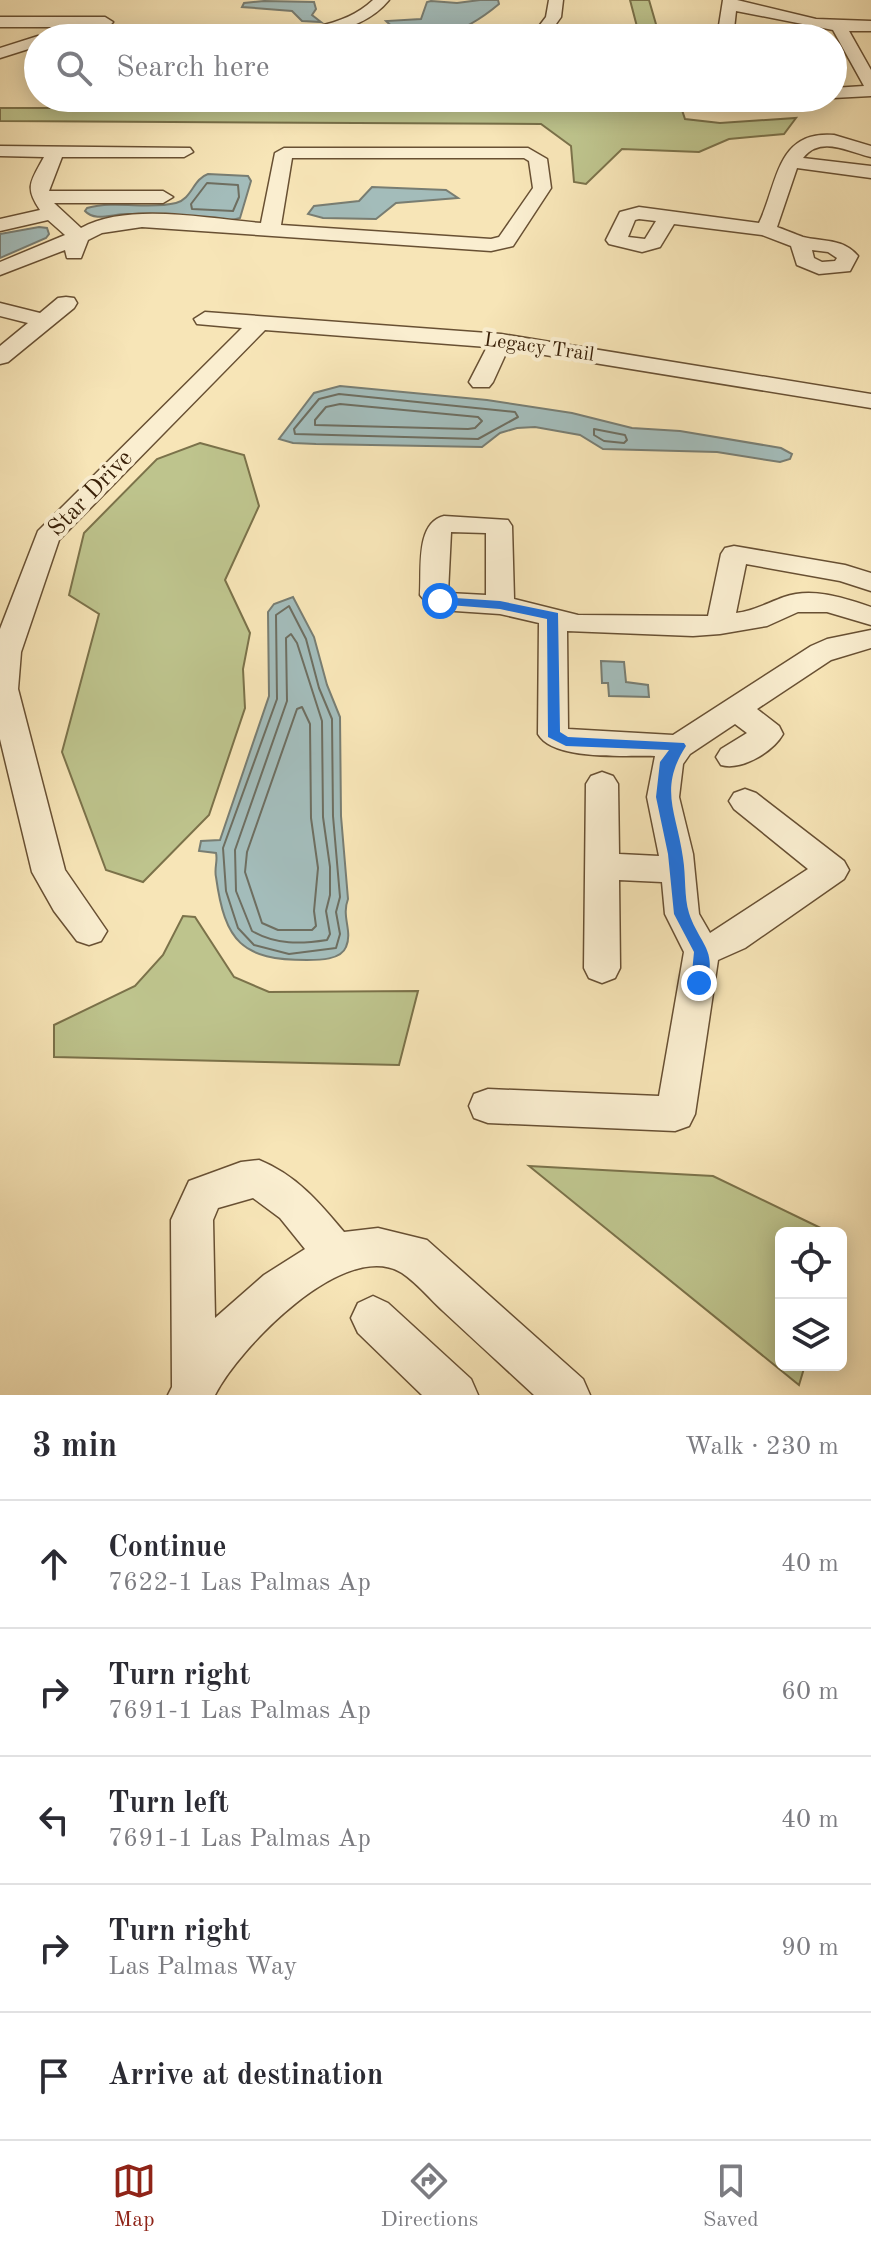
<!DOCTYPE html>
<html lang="en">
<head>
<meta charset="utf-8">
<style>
	:root { --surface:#fff; --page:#f2f2f3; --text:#2b2b33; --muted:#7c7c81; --line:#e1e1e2; --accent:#8f2418 }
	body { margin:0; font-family:"Old Standard TT",serif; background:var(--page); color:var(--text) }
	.controls { position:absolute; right:24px; bottom:24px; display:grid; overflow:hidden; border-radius:12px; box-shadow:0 4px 20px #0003 }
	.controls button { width:72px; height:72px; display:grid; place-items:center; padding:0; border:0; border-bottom:2px solid var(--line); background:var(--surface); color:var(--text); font:40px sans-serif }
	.stop { position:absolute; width:24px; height:24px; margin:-18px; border:6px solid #1a73e8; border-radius:50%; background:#fff }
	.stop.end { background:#1a73e8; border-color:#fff; box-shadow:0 2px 8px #0008 }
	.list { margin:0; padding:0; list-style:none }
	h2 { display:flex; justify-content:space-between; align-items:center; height:104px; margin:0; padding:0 32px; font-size:34px }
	h2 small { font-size:26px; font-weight:400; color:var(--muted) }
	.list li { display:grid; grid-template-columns:52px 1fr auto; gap:24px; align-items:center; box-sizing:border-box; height:128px; padding:0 32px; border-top:2px solid var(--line) }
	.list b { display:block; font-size:30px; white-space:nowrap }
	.list p { margin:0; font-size:26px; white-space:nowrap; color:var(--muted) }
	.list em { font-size:26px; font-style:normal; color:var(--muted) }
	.icon { flex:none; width:44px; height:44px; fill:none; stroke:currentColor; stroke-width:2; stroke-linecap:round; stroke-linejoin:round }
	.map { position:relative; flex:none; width:871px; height:1395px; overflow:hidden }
	.search { position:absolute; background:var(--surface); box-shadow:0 4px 20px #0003; left:24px; right:24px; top:24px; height:88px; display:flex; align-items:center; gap:20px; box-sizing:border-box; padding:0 28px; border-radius:44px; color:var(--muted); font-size:30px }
	.sheet { height:744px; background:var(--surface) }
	nav { display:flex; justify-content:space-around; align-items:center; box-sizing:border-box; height:112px; border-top:2px solid var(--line); background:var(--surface); font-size:22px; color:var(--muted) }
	nav a { display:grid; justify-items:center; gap:4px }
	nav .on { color:var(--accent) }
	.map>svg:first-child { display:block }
</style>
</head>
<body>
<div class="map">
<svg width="871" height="1395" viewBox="0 0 871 1395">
	<rect width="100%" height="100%" fill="#f7e5b7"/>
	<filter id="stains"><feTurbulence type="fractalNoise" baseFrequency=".0025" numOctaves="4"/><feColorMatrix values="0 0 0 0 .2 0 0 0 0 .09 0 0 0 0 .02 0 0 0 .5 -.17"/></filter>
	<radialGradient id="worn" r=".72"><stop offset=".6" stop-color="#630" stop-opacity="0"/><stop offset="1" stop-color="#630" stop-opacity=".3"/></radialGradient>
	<g fill="#bec48d" stroke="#7b724a" stroke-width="2">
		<path d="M630 0H649L660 38H640Z"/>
		<path d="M638 98H678L685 119 720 123 796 118 784 134 729 139 699 152 622 149 586 184 574 182 571 146 541 124 0 121V108H608Z"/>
		<path d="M200 443 244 455 259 506 225 580 250 633 243 669 245 708 209 815 143 882 106 870 62 752 99 614 69 595 84 533 157 459Z"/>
		<path d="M183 916 195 917 234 977 269 992 418 991 399 1065 54 1057V1025L135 986 163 955Z"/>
		<path d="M529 1166 713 1176 831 1233H781V1365H805L799 1385Z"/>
	</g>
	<g fill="#a3bcba" stroke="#787d72" stroke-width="2">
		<path d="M480 0H498L499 4C468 30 420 55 386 21L421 19 427 2 431 1 457 3Z"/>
		<path d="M264 1 314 2 316 9 312 15 321 22 302 21 292 11 242 7 244 3Z"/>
		<path d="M208 174 248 176 251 181 240 218C211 228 158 215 127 214 112 214 95 222 85 211L87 208C117 200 148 210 176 203 192 199 193 179 208 174Z"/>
		<path d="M372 187 446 190 458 198 396 203 376 219 323 218 308 214 314 206 359 201Z"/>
		<path d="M39 227 47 228 49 234 46 238 0 258V234Z"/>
		<path d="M340 386 487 400 572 413 632 428 680 431 781 448 792 454 790 459 780 462 717 452 603 449 580 435 535 427 517 428 500 433 482 447 316 444 293 443 279 439 314 393Z"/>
		<path d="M293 597 314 637 327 685 340 717 341 816 348 899C341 917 353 931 346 947 341 960 319 960 307 960 242 960 225 942 216 877 214 868 218 861 216 853L199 851 201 841 220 840 269 696 268 612 274 604Z"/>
		<path d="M601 661 624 662 626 682 648 685 649 697 609 696 608 683H602Z"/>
	</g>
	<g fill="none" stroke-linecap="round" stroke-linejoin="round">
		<g stroke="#6e6e60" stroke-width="2">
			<path d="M207 183 238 185 239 197 233 211 192 209 191 204Z"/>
			<path d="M339 394 515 412 518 417 478 439 295 434 294 429 319 399Z"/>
			<path d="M340 404 478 417 482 421 475 428 468 429 315 425V420L326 407Z"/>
			<path d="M594 429 625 435 627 440 624 443 604 441 594 435Z"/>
			<path d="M289 606 306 639 319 688 332 719 333 816 340 897 336 912 340 934 336 948 289 954 254 945 238 928 226 891 223 848 277 699 276 615Z"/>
			<path d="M291 634 297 643 322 721 323 817 330 867V895L326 911 330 934 327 940C301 944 276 945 252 931L236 891 235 850 287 701 286 638Z"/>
			<path d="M302 707 310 724 311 818 318 868 314 911 316 926 312 930H278L262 923 245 872 247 852 297 709Z"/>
		</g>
		<defs>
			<g id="minor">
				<path d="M373 0H389C348 50 249 38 191 38 210 22 225 34 244 33 286 31 341 31 373 0Z"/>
				<path d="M549 0H563L561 17 546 38H530L546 17Z"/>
				<path d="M723 0H737L816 19 871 21V31H849L871 70V96L833 98V88L864 86 833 30 736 11 733 38H717Z"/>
				<path d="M0 17H105L113 22 99 38H82L92 27H0Z"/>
				<path d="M38 36 44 38H38V46L0 58V48Z"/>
				<path d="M834 135 871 146V157C848 152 821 135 803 158L871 166V178L797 168 777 227C786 230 794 234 803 237 823 242 843 238 858 256L850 271 819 274 797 265 791 246 762 235 674 224 660 247 642 252 609 244 606 240 620 212 639 207 759 223C778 184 776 130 834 135ZM639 219 656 221 645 239 628 237 635 220ZM812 250 828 252 837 258 835 261 822 262 814 258Z"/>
				<path d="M0 146 190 148 193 152 184 157H62L49 191H163L173 197 163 203H54L81 228C128 202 209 219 261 223L275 153 284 148H528L547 159 551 188 513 246 491 251 142 227 102 233 88 240 81 258H67L65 250 0 275V262L65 235 48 220 0 231V219L40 210C24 187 31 181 44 157L0 156ZM292 158H524L529 161 533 188 499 237 491 239 281 225Z"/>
				<path d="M66 297 74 298 77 303 74 308 8 362 0 364V346L28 323 0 316V303L40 313 58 298Z"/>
				<path d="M205 312 501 334 871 394V408L508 349 493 382 489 387H473L469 382 487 347 265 330 59 540 21 652 18 689 65 870 107 931 101 941 89 945 77 941 54 911 32 872 0 739V629L38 531 242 328 197 324 194 319Z"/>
				<path d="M444 516 508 520 512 526 514 599 578 615 708 616 721 554 725 548 734 546 845 565 871 573V591L840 581 746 564 736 613C754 611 767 603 784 597 812 587 844 598 871 607V625L827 612H798L767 626 720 634 693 636 567 631 568 729 673 735 811 646 827 639 871 630V648L831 660 757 709 779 726 783 734C773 752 741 771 721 765L716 757 721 749 747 733 735 724 690 754 683 764 679 797 693 854 699 914 710 933 808 869 734 809 729 801 734 793 745 789 756 793 844 861 849 870 844 879 745 948 718 960 695 1114 689 1126 675 1131 488 1123 474 1118 469 1106 474 1094 488 1089 659 1096 684 952 665 914 662 882 619 880 620 968 615 978 602 983 589 978 584 968 586 784 591 776 602 772 613 776 618 784 619 854 659 856 647 797 655 756C625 755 553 761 538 734L539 623 500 614 440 610 430 607 420 595C422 570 415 523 444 516ZM451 532 486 533V595L448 593Z"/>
				<path d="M259 1160C296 1175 319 1202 344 1232L378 1228 427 1240 583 1379 590 1395H534C504 1367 473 1339 443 1311 430 1299 417 1283 402 1273 345 1237 238 1349 215 1395H168L172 1387 171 1220 189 1181 241 1162ZM253 1198 280 1218 305 1249 264 1275 215 1318 213 1220 218 1208Z"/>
				<path d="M373 1296 388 1303 471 1379 478 1395H422L358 1333 351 1318 358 1303Z"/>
			</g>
		</defs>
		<use href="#minor" stroke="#685033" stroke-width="3"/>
		<use href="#minor" fill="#faeed0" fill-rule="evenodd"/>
	</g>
	<path fill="#1a73e8" d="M440 597 500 601 558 613 560 732 568 737 684 743 686 746C658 789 677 813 683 858 686 876 684 897 689 913 699 944 720 951 704 988H693L691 983 694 952 674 914 668 854 656 797 660 762 669 750 566 746 548 737 547 619 500 609 436 604 434 601Z"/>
	<g text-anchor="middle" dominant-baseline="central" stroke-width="8" stroke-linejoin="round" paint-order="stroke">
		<g font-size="20" fill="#381f07" stroke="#faeed0">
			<text transform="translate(539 348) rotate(8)">Legacy Trail</text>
		</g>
		<g font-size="24" fill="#381f07" stroke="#faeed0">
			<text transform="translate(91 494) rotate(-46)">Star Drive</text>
		</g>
	</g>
	<rect width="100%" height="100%" filter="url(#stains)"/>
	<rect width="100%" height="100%" fill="url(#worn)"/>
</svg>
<div class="controls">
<button><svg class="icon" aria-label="locate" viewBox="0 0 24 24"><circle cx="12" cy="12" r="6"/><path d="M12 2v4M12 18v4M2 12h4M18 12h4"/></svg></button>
<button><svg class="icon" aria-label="layers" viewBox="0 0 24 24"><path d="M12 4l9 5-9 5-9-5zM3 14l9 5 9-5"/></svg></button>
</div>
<div class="stop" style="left:440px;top:601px"></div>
<div class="stop end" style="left:699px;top:983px"></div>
<div class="search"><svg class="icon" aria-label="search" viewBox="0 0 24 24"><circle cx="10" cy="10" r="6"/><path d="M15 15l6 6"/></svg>Search here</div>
</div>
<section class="sheet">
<h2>3 min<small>Walk · 230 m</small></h2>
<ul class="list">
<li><svg class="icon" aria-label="ahead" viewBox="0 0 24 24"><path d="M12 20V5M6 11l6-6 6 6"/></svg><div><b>Continue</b><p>7622-1 Las Palmas Ap</p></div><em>40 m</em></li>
<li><svg class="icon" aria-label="right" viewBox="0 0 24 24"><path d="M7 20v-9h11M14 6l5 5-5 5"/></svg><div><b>Turn right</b><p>7691-1 Las Palmas Ap</p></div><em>60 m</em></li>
<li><svg class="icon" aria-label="left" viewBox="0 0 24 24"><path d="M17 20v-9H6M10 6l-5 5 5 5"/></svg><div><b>Turn left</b><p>7691-1 Las Palmas Ap</p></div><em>40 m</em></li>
<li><svg class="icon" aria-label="right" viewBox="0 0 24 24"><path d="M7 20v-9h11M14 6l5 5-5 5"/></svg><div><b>Turn right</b><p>Las Palmas Way</p></div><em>90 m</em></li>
<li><svg class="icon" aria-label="arrive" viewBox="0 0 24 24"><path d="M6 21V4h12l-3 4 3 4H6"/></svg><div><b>Arrive at destination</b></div></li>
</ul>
</section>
<nav>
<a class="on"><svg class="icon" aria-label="map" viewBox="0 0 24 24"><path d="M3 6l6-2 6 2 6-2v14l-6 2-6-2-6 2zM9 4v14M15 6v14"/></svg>Map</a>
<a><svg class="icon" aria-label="directions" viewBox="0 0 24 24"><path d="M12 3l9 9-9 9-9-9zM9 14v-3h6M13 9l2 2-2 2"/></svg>Directions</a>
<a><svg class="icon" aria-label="saved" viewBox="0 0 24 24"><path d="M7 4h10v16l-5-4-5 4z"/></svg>Saved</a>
</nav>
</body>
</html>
